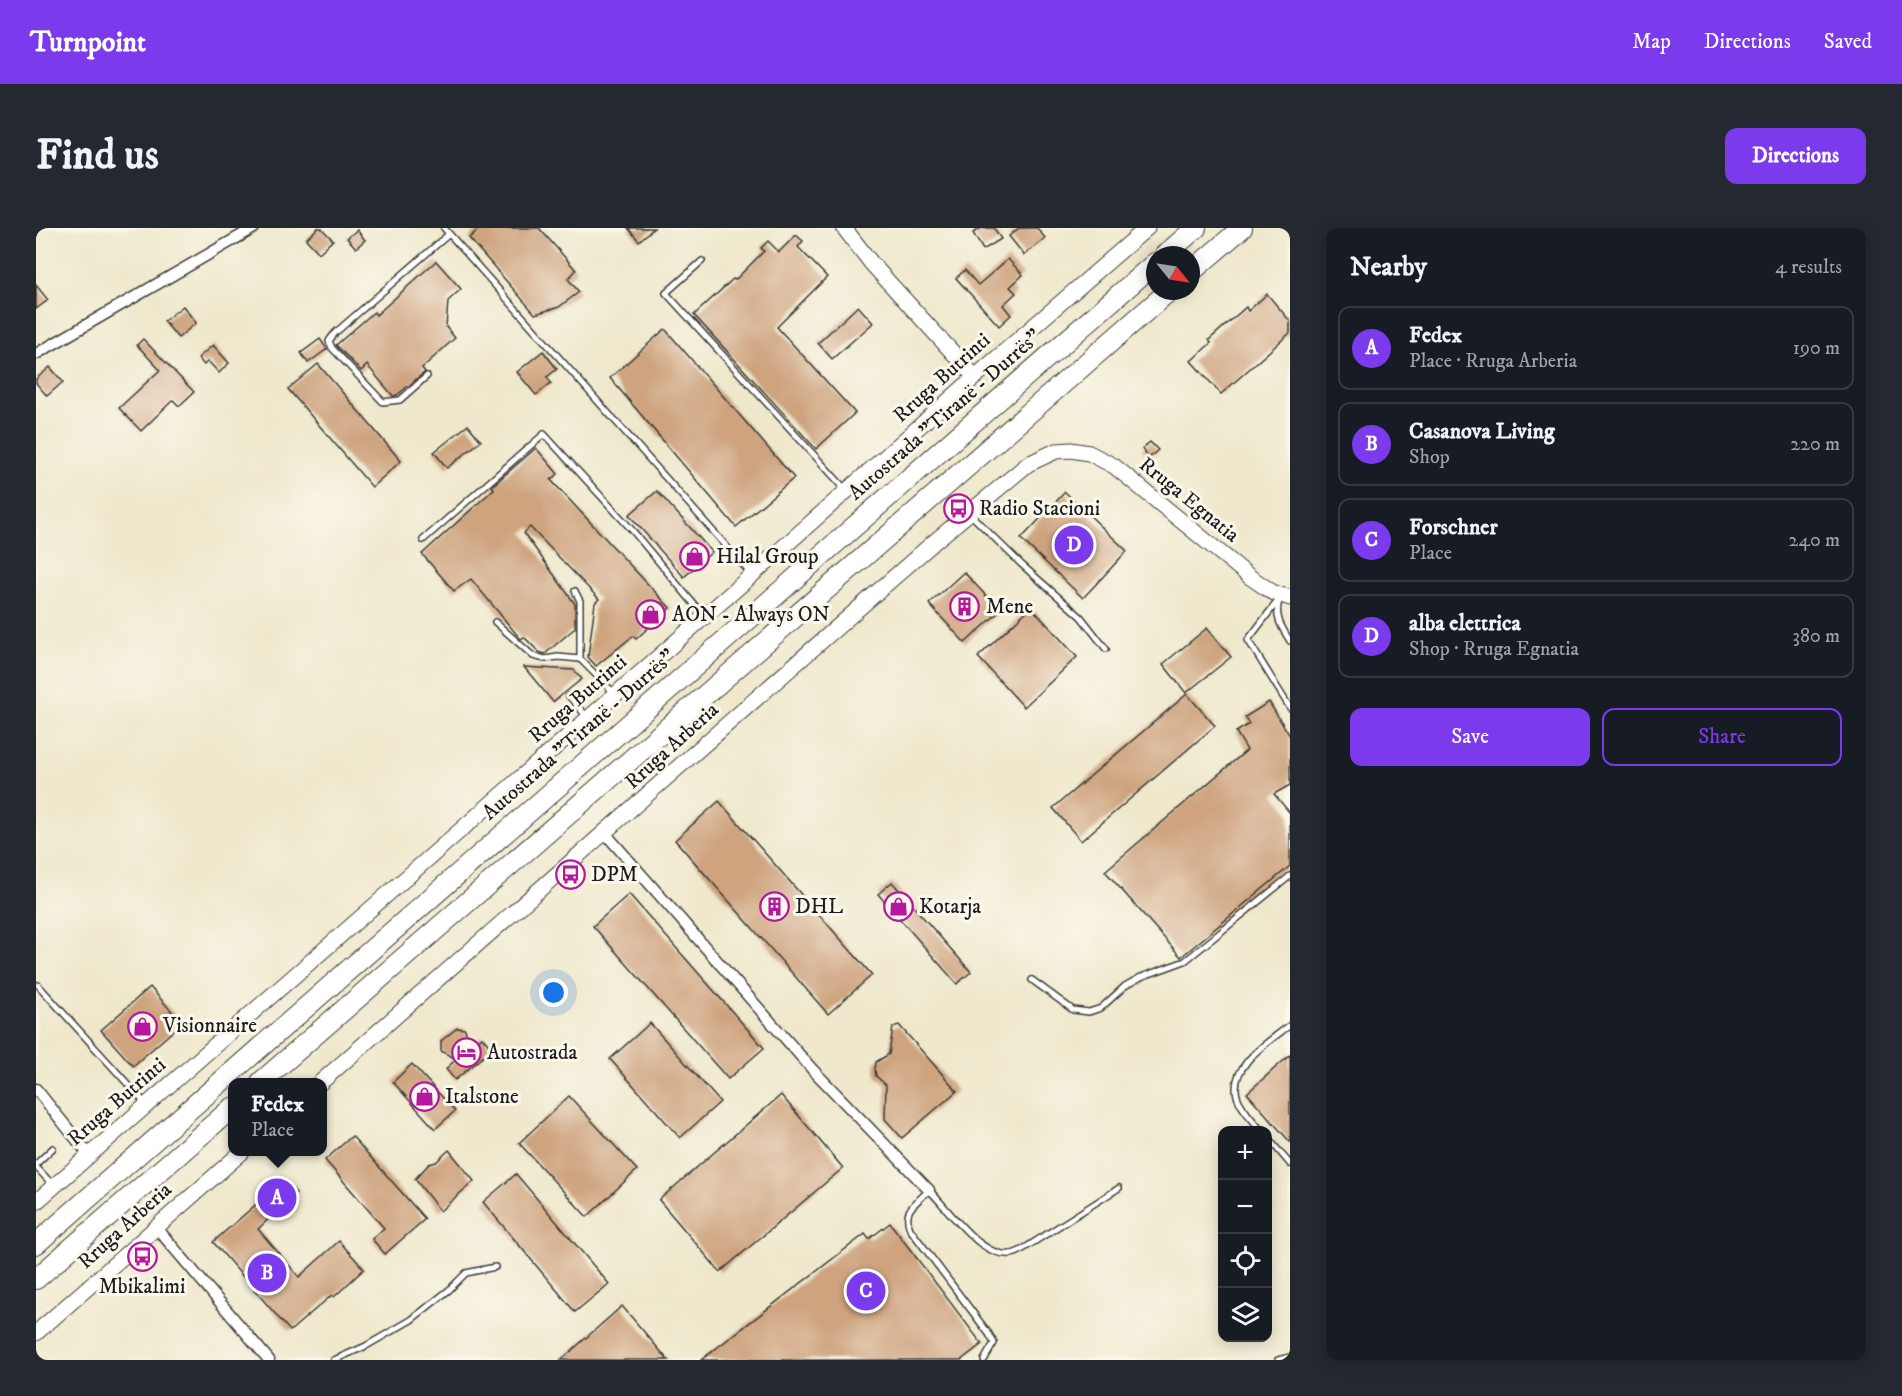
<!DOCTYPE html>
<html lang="en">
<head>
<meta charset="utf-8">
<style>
	:root { --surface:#171b24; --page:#242831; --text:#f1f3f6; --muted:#9ea1a6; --line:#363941; --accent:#7c3aed }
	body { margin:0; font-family:"IM FELL DW Pica",serif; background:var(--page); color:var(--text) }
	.controls { position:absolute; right:18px; bottom:18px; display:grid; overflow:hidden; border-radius:12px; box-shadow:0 3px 15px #0003 }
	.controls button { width:54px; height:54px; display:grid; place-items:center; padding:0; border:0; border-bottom:2px solid var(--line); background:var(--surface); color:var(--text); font:30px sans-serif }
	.compass { position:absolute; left:1110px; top:18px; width:54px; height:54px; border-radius:50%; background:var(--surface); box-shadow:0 3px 15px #0003; rotate:120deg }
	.you { position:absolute; left:518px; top:765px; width:21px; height:21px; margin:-15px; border:4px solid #fff; border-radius:50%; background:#1a73e8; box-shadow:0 0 0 9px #1a73e833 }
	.badge { display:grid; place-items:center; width:39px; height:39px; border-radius:50%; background:var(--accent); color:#fff; font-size:20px; font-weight:700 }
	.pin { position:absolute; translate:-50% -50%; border:3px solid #fff; box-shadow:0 2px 6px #0006 }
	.popup { position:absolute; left:192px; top:850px; width:99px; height:78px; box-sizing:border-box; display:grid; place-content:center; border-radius:12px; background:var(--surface); filter:drop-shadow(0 2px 4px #0005); font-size:20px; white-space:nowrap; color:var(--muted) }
	.popup b { font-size:22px; color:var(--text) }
	.popup::after { content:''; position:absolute; left:50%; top:100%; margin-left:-12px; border:12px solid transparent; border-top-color:var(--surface) }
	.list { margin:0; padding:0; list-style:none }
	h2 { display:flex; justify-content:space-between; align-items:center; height:78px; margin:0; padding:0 24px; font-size:26px }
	h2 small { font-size:20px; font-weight:400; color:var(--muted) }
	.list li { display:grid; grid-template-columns:39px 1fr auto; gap:18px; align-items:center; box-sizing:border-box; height:84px; margin:0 12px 12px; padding:0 12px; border:2px solid var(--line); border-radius:12px }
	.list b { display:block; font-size:22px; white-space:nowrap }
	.list p { margin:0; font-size:20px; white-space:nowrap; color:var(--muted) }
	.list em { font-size:20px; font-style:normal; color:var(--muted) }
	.actions { display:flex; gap:12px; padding:18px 24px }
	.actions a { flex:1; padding:14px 0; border:2px solid var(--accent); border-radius:12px; text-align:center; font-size:21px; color:var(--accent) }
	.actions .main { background:var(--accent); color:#fff }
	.icon { flex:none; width:33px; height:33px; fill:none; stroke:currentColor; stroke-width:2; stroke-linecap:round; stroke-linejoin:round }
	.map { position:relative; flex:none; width:1254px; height:1132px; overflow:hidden; border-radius:12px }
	header { display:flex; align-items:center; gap:36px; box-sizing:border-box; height:84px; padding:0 30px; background:var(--accent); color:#fff }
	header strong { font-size:28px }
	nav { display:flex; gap:33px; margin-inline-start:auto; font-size:21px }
	.intro { display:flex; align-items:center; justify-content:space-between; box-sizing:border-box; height:144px; padding:0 36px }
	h1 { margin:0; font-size:42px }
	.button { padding:15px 27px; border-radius:12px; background:var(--accent); color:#fff; font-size:21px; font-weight:700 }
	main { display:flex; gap:36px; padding:0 36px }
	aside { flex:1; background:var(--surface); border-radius:12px; box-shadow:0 3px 15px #0003 }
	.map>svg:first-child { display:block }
</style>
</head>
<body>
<header>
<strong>Turnpoint</strong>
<nav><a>Map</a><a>Directions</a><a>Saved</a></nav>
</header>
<div class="intro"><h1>Find us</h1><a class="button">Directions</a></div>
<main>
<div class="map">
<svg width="1254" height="1132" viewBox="0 0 1254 1132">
	<rect width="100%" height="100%" fill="#fbf7ec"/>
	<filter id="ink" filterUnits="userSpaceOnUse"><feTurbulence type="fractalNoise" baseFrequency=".0167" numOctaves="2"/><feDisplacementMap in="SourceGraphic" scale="12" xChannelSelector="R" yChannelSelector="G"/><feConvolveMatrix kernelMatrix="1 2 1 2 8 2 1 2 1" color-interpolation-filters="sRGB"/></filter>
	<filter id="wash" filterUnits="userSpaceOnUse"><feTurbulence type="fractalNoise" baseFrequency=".008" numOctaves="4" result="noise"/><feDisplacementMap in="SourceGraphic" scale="24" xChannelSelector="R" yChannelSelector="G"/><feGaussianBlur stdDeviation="1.35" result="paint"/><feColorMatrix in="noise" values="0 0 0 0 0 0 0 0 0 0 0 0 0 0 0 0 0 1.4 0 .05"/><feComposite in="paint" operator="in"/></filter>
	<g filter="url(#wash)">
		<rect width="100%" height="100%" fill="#efe8cc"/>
		<g id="blocks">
			<g fill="#cea37e">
				<path d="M282 0H285L297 12 283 25 270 11Z"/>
				<path d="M444 0H503L540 42 532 51 543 64 523 79 499 86 433 10Z"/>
				<path d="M592 0H618L603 13Z"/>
				<path d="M945 0H958L965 11 947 22 937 5Z"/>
				<path d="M983 0H1001L1009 10 988 27 973 8Z"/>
				<path d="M321 2 329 12 320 20 311 10Z"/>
				<path d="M760 7 767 13 762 19 791 49 741 99 819 185 780 221 658 87 697 51 699 52 728 23 725 20 732 13 743 24Z"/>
				<path d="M972 31 987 47 974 59 980 65 967 77 975 87 963 98 920 50 929 42 942 57Z"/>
				<path d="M400 33 425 61 412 73 410 99 419 110 386 140 389 144 361 167 357 168 331 137 325 143 300 117 338 84 340 87Z"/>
				<path d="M0 57 12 72 0 81Z"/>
				<path d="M1231 66 1254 93V105L1185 166 1155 133 1175 115 1173 112 1210 79 1212 83Z"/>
				<path d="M147 78 160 95 142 110 128 93Z"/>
				<path d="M822 78 837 95 796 131 782 115Z"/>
				<path d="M629 101 758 250 700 299 574 150Z"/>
				<path d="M107 111 158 164 143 178 137 172 105 203 83 180 124 142 101 117Z"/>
				<path d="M284 111 291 121 272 135 265 125Z"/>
				<path d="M177 117 193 135 183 145 172 133 168 137 162 130Z"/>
				<path d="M507 123 521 141 511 149 515 155 500 167 481 144Z"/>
				<path d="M282 136 365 233 336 259 252 161Z"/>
				<path d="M14 139 27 154 11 168 0 155V151Z"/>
				<path d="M432 197 445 213 411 240 398 224Z"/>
				<path d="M1114 214 1122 222 1113 230 1106 221Z"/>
				<path d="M500 220 522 246 515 252 634 380 600 411 597 408 560 438 552 429 559 375 563 371 494 299 488 305 539 376V400L509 426 503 424 488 409 485 411 482 408 435 351 418 363 386 326 458 261 456 258Z"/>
				<path d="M621 263 676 324 648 349 593 287Z"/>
				<path d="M1029 264 1091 323 1047 370 985 311Z"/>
				<path d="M928 344 964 383 929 415 893 376Z"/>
				<path d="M995 379 1041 429 988 479 942 429Z"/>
				<path d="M1171 400 1195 429 1150 465 1127 436Z"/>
				<path d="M488 439 538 442 546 451 517 474Z"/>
				<path d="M1151 466 1179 498 1045 613 1017 580Z"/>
				<path d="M1233 474 1254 508V557L1238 566 1254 585V638L1145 729 1069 643 1211 522 1200 504 1213 496 1209 489Z"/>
				<path d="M683 573 836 747 792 786 639 612Z"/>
				<path d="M856 654 935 744 921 756 842 666Z"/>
				<path d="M593 666 728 820 692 851 557 698Z"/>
				<path d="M114 759 146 795 97 838 65 802Z"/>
				<path d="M614 795 684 874 644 910 574 831Z"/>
				<path d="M863 797 921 863 866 910 849 891 850 857 840 848 839 841 840 834 853 826 857 799Z"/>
				<path d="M421 800 429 801 434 819 446 809 456 821 419 852 410 841 420 831 405 823V813Z"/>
				<path d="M1254 827V914L1211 865Z"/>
				<path d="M376 836 419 883 399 901 357 854Z"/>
				<path d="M745 867 807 940 684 1044 623 972Z"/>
				<path d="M533 868 601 942 551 989 483 915Z"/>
				<path d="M316 908 389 991 349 1026 336 1011 348 1000 289 932Z"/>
				<path d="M413 922 438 953 404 983 379 951 393 936 400 934Z"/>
				<path d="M480 946 573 1056 539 1084 447 974Z"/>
				<path d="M248 952 260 965 222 1001 263 1049 303 1013 328 1041 298 1069 296 1067 254 1103 177 1014Z"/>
				<path d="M854 995 946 1116 925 1132H665L829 1006 833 1011Z"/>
				<path d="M586 1078 632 1132H525Z"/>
			</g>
		</g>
	</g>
	<g filter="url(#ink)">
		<use href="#blocks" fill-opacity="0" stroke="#3c3b36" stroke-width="1.5"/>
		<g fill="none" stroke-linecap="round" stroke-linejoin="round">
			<defs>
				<g id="lane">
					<path d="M408 0 716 347"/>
					<path d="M666 33 630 65 810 262"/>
					<path d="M391 148 364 172 347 174 296 120 293 113 299 105 413 6"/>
					<path d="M934 286 985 336 1045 389 1070 421"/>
					<path d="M387 312 508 206 596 302 667 387"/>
					<path d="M539 363 544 373V431L578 465"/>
					<path d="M1244 370 1212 412 1254 480"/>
					<path d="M1243 373C1238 389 1246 400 1254 413"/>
					<path d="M459 394 497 428 509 431 522 429 544 431"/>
					<path d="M533 468 551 489"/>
					<path d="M996 752 1037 782 1053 784 1065 780 1089 758 1105 749 1149 733 1254 648"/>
					<path d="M2 757 109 875"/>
					<path d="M1225 902C1217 892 1205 881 1201 868 1193 837 1234 813 1254 797"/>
					<path d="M1232 910 1254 936"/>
					<path d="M0 936 17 920"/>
					<path d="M0 939 17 957"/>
					<path d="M298 1132 330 1118 375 1092 413 1062 430 1045 459 1039"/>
					<path d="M948 1132 958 1115 953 1106 874 1001C866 981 880 976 893 962 913 981 951 1041 984 1023L1083 960"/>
					<path d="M1242 1132 1254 1129"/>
				</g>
				<g id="street">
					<path d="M0 126 218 0"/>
					<path d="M569 605 776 841 893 962"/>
					<path d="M0 861 53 927"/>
					<path d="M120 999 233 1132"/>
				</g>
				<g id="secondary">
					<path d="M808 0 836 36 939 149"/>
					<path d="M285 854 898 314 992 236 1020 223 1035 222 1053 225 1078 238 1214 349 1236 364 1254 370"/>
					<path d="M0 974 716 347 939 149 1111 0"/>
					<path d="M0 1105 206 924"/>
				</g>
				<g id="highway">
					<path d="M1129 27 1160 0"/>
					<path d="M1155 44 1206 0"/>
					<path d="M225 854 1133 63"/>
					<path d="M0 1016 1119 35"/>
					<path d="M0 1051 196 880"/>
				</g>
			</defs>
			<use href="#lane" stroke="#3c3b36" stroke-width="8"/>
			<use href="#street" stroke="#3c3b36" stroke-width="13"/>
			<use href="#secondary" stroke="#3c3b36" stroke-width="17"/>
			<use href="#highway" stroke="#3c3b36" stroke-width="22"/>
			<use href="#lane" stroke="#fff" stroke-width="5"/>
			<use href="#street" stroke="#fff" stroke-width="10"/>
			<use href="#secondary" stroke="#fff" stroke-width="15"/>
			<use href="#highway" stroke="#fff" stroke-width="20"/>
		</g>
	</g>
	<defs>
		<symbol id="bus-ring" viewBox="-11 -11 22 22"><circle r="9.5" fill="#fbf7ec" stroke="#b5179e" stroke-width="1.5"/><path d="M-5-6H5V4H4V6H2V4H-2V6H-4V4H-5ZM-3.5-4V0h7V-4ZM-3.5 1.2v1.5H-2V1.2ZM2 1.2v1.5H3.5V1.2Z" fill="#b5179e"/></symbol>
		<symbol id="shop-ring" viewBox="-11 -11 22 22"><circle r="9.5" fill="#fbf7ec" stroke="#b5179e" stroke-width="1.5"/><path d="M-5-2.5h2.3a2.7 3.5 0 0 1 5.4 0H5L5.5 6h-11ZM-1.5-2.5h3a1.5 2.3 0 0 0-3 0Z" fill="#b5179e"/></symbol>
		<symbol id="building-ring" viewBox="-11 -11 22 22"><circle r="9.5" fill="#fbf7ec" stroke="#b5179e" stroke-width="1.5"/><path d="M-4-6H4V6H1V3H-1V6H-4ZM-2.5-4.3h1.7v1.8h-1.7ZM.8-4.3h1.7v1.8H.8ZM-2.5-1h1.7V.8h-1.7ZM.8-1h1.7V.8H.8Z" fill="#b5179e"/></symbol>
		<symbol id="hotel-ring" viewBox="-11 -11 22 22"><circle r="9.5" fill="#fbf7ec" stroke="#b5179e" stroke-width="1.5"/><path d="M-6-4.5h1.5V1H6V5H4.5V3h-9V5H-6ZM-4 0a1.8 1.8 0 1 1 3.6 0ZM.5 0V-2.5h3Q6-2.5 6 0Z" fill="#b5179e"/></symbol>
	</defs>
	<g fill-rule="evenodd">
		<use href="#bus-ring" x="906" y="264" width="33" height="33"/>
		<use href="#shop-ring" x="642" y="312" width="33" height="33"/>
		<use href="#building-ring" x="912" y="362" width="33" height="33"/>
		<use href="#shop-ring" x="598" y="370" width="33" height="33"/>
		<use href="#bus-ring" x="518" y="630" width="33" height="33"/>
		<use href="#building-ring" x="722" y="662" width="33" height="33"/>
		<use href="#shop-ring" x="846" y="662" width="33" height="33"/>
		<use href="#shop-ring" x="90" y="782" width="33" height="33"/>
		<use href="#hotel-ring" x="414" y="808" width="33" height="33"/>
		<use href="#shop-ring" x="372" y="852" width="33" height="33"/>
		<use href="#bus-ring" x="90" y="1012" width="33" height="33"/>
	</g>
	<g text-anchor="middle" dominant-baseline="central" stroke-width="6" stroke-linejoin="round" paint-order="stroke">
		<g font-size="21" fill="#1c1c1c" stroke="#fbf7ec">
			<text transform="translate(906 150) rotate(-42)">Rruga Butrinti</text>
			<text transform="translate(909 187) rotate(-41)">Autostrada "Tiranë - Durrës"</text>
			<text transform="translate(1153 272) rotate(39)">Rruga Egnatia</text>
			<text transform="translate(542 471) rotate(-41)">Rruga Butrinti</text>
			<text transform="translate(543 507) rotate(-41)">Autostrada "Tiranë - Durrës"</text>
			<text transform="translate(636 518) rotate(-42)">Rruga Arberia</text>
			<text transform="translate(81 874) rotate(-41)">Rruga Butrinti</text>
			<text transform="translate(89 998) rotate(-42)">Rruga Arberia</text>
		</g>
		<g font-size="21" fill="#1c1c1c" stroke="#fbf7ec" text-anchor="start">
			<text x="943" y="281">Radio Stacioni</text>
			<text x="680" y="329">Hilal Group</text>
			<text x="950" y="379">Mene</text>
			<text x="636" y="387">AON - Always ON</text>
			<text x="555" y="647">DPM</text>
			<text x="759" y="679">DHL</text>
			<text x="883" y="679">Kotarja</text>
			<text x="127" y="798">Visionnaire</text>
			<text x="451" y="825">Autostrada</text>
			<text x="409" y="869">Italstone</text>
			<text x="106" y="1059" text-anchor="middle">Mbikalimi</text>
		</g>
	</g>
</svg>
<div class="controls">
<button>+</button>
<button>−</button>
<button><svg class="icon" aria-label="locate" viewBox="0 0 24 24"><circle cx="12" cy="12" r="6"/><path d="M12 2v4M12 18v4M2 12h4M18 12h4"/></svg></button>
<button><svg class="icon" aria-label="layers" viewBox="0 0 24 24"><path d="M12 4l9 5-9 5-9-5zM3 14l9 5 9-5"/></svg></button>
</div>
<svg class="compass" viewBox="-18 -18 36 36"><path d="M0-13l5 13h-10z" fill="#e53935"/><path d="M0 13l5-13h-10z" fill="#9ea1a6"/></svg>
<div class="you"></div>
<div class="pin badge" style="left:241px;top:970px">A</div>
<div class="popup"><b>Fedex</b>Place</div>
<div class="pin badge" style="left:231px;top:1045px">B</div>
<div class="pin badge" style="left:830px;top:1063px">C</div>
<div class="pin badge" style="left:1038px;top:317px">D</div>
</div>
<aside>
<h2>Nearby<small>4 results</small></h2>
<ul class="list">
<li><span class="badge">A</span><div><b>Fedex</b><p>Place · Rruga Arberia</p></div><em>190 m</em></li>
<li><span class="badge">B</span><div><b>Casanova Living</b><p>Shop</p></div><em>220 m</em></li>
<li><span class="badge">C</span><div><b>Forschner</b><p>Place</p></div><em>240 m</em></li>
<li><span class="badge">D</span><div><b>alba elettrica</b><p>Shop · Rruga Egnatia</p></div><em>380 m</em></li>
</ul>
<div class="actions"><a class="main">Save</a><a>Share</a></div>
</aside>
</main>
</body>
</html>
